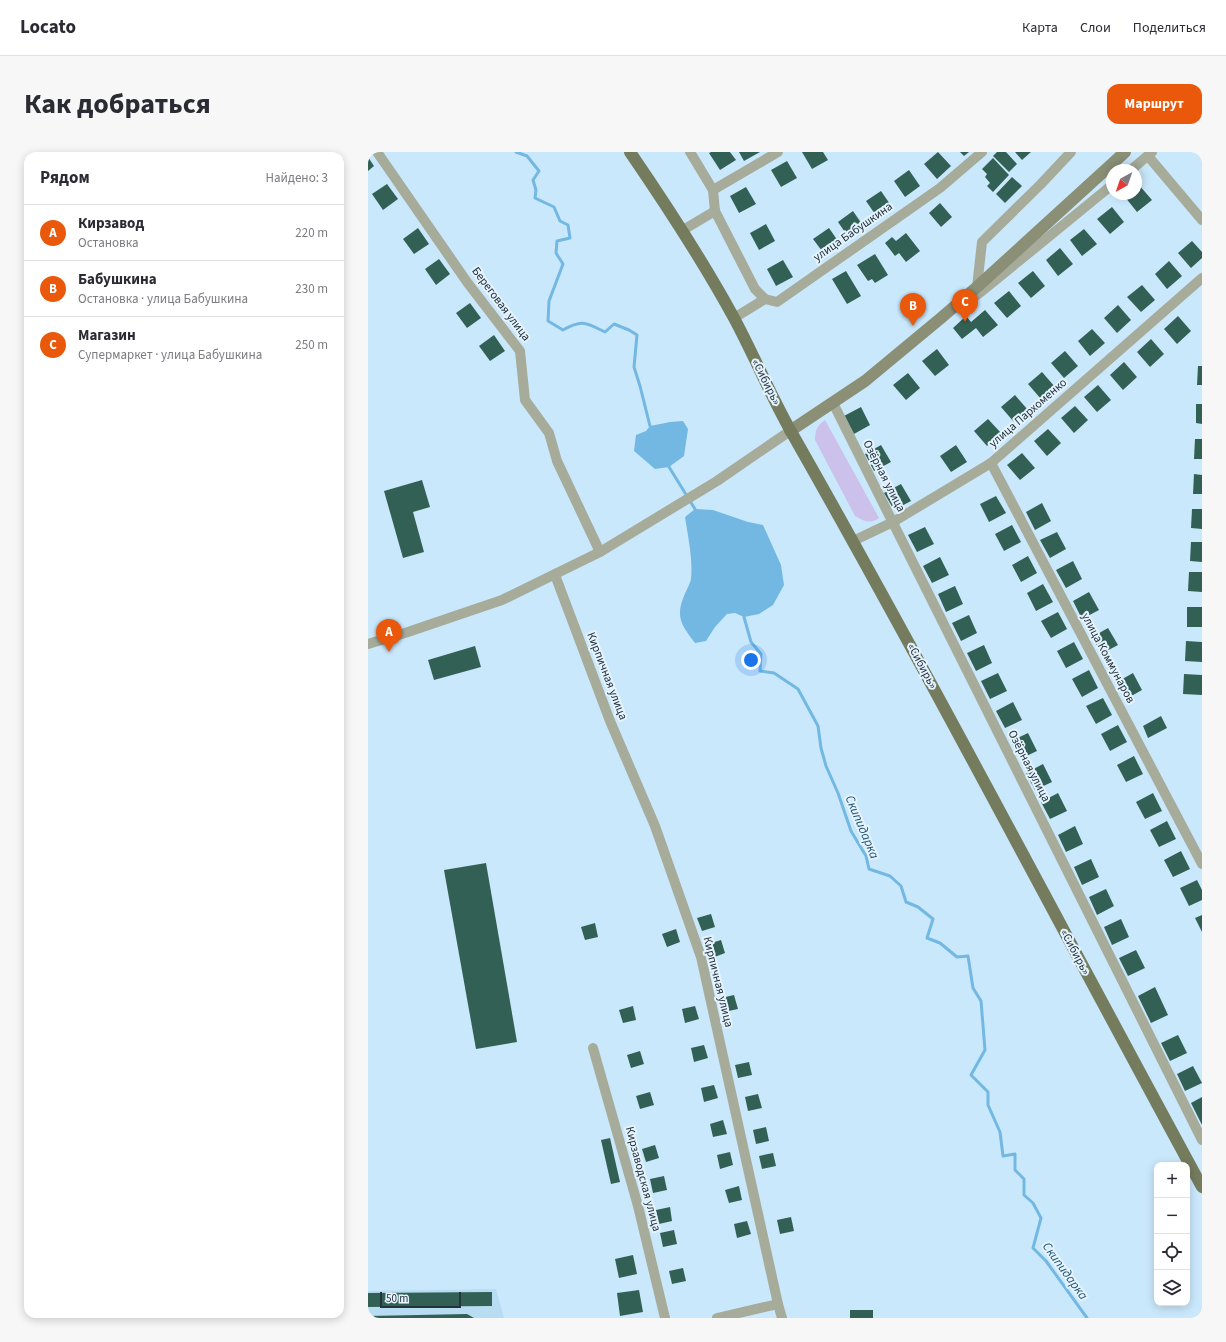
<!DOCTYPE html>
<html lang="ru">
<head>
<meta charset="utf-8">
<style>
	:root { --surface:#fff; --page:#f7f7f7; --text:#2b2b33; --muted:#7c7c81; --line:#e1e1e2; --accent:#ea580c }
	body { margin:0; font-family:"Source Sans 3",sans-serif; background:var(--page); color:var(--text) }
	.controls { position:absolute; right:12px; bottom:12px; display:grid; overflow:hidden; border-radius:8px; box-shadow:0 2px 10px #0003 }
	.controls button { width:36px; height:36px; display:grid; place-items:center; padding:0; border:0; border-bottom:1px solid var(--line); background:var(--surface); color:var(--text); font:20px sans-serif }
	.compass { position:absolute; left:738px; top:12px; width:36px; height:36px; border-radius:50%; background:var(--surface); box-shadow:0 2px 10px #0003; rotate:220deg }
	.scale { position:absolute; left:12px; bottom:10px; width:81px; box-sizing:border-box; padding-left:4px; border:2px solid #24333c; border-top:0; font-size:11px; line-height:14px; white-space:nowrap; color:#24333c; -webkit-text-stroke:3px #e4f3fd; paint-order:stroke }
	.you { position:absolute; left:383px; top:508px; width:14px; height:14px; margin:-10px; border:3px solid #fff; border-radius:50%; background:#1a73e8; box-shadow:0 0 0 6px #1a73e833 }
	.badge { display:grid; place-items:center; width:26px; height:26px; border-radius:50%; background:var(--accent); color:#fff; font-size:13px; font-weight:700 }
	.pin { position:absolute; translate:-50% -33px; filter:drop-shadow(0 1px 2px #0008) }
	.pin::after { content:''; position:absolute; top:21px; width:14px; height:12px; background:inherit; clip-path:polygon(0 0,100% 0,50% 100%) }
	.list { margin:0; padding:0; list-style:none }
	h2 { display:flex; justify-content:space-between; align-items:center; height:52px; margin:0; padding:0 16px; font-size:17px }
	h2 small { font-size:13px; font-weight:400; color:var(--muted) }
	.list li { display:grid; grid-template-columns:26px 1fr auto; gap:12px; align-items:center; box-sizing:border-box; height:56px; padding:0 16px; border-top:1px solid var(--line) }
	.list b { display:block; font-size:15px; white-space:nowrap }
	.list p { margin:0; font-size:13px; white-space:nowrap; color:var(--muted) }
	.list em { font-size:13px; font-style:normal; color:var(--muted) }
	.icon { flex:none; width:22px; height:22px; fill:none; stroke:currentColor; stroke-width:2; stroke-linecap:round; stroke-linejoin:round }
	.map { position:relative; flex:none; width:834px; height:1166px; overflow:hidden; border-radius:12px }
	header { display:flex; align-items:center; gap:24px; box-sizing:border-box; height:56px; padding:0 20px; background:var(--surface); border-bottom:1px solid var(--line) }
	header strong { font-size:19px }
	nav { display:flex; gap:22px; margin-inline-start:auto; font-size:14px }
	.intro { display:flex; align-items:center; justify-content:space-between; box-sizing:border-box; height:96px; padding:0 24px }
	h1 { margin:0; font-size:28px }
	.button { padding:10px 18px; border-radius:12px; background:var(--accent); color:#fff; font-size:14px; font-weight:700 }
	main { display:flex; gap:24px; padding:0 24px }
	aside { flex:1; background:var(--surface); border-radius:12px; box-shadow:0 2px 10px #0003 }
	.map>svg:first-child { display:block }
</style>
</head>
<body>
<header>
<strong>Locato</strong>
<nav><a>Карта</a><a>Слои</a><a>Поделиться</a></nav>
</header>
<div class="intro"><h1>Как добраться</h1><a class="button">Маршрут</a></div>
<main>
<aside>
<h2>Рядом<small>Найдено: 3</small></h2>
<ul class="list">
<li><span class="badge">A</span><div><b>Кирзавод</b><p>Остановка</p></div><em>220 m</em></li>
<li><span class="badge">B</span><div><b>Бабушкина</b><p>Остановка · улица Бабушкина</p></div><em>230 m</em></li>
<li><span class="badge">C</span><div><b>Магазин</b><p>Супермаркет · улица Бабушкина</p></div><em>250 m</em></li>
</ul>
</aside>
<div class="map">
<svg width="834" height="1166" viewBox="0 0 834 1166">
	<rect width="100%" height="100%" fill="#cae8fc"/>
	<path fill="#b8dcf2" d="M128 1137 136 1166H0V1139Z"/>
	<path fill="#cbc1eb" d="M457 268 511 366C502 372 497 370 487 364L447 288C447 278 449 274 457 268Z"/>
	<g fill="#72b8e2">
		<path d="M315 269 320 277 316 304 301 315 287 317 266 299 268 283 278 279 282 274 302 270Z"/>
		<path d="M327 357 345 358 380 370 395 373 413 413 416 433 405 453 391 462 376 465 367 461 359 462 347 475 338 489 327 491C314 474 307 465 316 444 318 439 322 432 323 427 325 407 320 385 317 365Z"/>
	</g>
	<g fill="none" stroke-linecap="round" stroke-linejoin="round">
		<g stroke="#72b8e2" stroke-width="3">
			<path d="M148 0 159 4 171 19 165 28 168 38 167 46 186 55 192 69 200 73 202 86 189 89 188 101 195 112 181 149 180 169 195 178C215 167 218 171 237 180L246 172 261 178 269 183 266 215 272 234 282 274"/>
			<path d="M301 315 327 357"/>
			<path d="M376 465 383 490 393 502 392 519 406 521 430 537 450 574 453 596 458 614 470 641 483 679 498 704 501 717 522 724 533 734 538 750 550 755 565 767 559 786 572 791 589 805 600 804 605 836 613 849 617 898 603 923 620 940V953L632 980 635 1004 647 1002V1018L656 1027V1043L665 1051 673 1066 665 1096 678 1109 719 1166"/>
		</g>
	</g>
	<g fill="#336055">
		<path d="M343 0H362L368 8 352 18 341 1Z"/>
		<path d="M371 0H392L376 9Z"/>
		<path d="M434 0H455L460 8 444 17Z"/>
		<path d="M570 0 583 14 569 27 556 12Z"/>
		<path d="M592 0H601L596 4Z"/>
		<path d="M629 0H638L649 12 641 20 625 4Z"/>
		<path d="M647 0H663L654 8Z"/>
		<path d="M0 5 6 14 0 19Z"/>
		<path d="M625 6 641 23 625 40 619 34 622 31 617 25 619 22 614 17Z"/>
		<path d="M419 9 429 26 413 35 403 18Z"/>
		<path d="M541 18 552 34 537 45 526 29Z"/>
		<path d="M644 25 654 34 637 51 628 42Z"/>
		<path d="M19 32 30 47 15 58 4 42Z"/>
		<path d="M771 33 784 48 769 60 757 45 760 42H768V36Z"/>
		<path d="M378 35 388 52 371 61 362 44Z"/>
		<path d="M513 39 524 55 509 65 498 49Z"/>
		<path d="M572 51 584 65 573 75 561 61Z"/>
		<path d="M744 55 756 70 742 82 729 67Z"/>
		<path d="M485 59 496 75 481 86 470 70Z"/>
		<path d="M398 72 407 89 391 98 382 81Z"/>
		<path d="M50 76 61 92 46 102 35 87Z"/>
		<path d="M461 76 472 92 457 103 445 87Z"/>
		<path d="M716 77 729 92 714 104 702 88Z"/>
		<path d="M538 81 552 99 538 110 531 101 527 104 517 91 524 85 528 89Z"/>
		<path d="M824 89 834 100V106L823 116 810 101Z"/>
		<path d="M692 96 705 112 690 124 678 108Z"/>
		<path d="M507 102 520 123 507 131 504 127 500 129 489 113Z"/>
		<path d="M71 107 82 122 68 133 57 117Z"/>
		<path d="M415 108 425 125 408 134 399 117Z"/>
		<path d="M801 109 814 124 799 137 787 122Z"/>
		<path d="M478 119 493 144 479 152 464 127Z"/>
		<path d="M665 119 677 134 663 146 650 131Z"/>
		<path d="M774 133 787 148 773 160 759 145Z"/>
		<path d="M641 139 653 154 639 166 626 151Z"/>
		<path d="M102 151 113 166 99 176 88 161Z"/>
		<path d="M750 153 763 168 749 181 736 166Z"/>
		<path d="M617 158 630 173 615 185 608 176 594 187 585 176 598 164 603 170Z"/>
		<path d="M810 164 823 179 809 192 796 177Z"/>
		<path d="M724 177 737 191 722 204 710 189Z"/>
		<path d="M126 183 137 199 122 209 111 194Z"/>
		<path d="M783 187 796 202 782 215 769 200Z"/>
		<path d="M569 197 581 213 567 224 554 209Z"/>
		<path d="M697 199 710 214 696 226 683 211Z"/>
		<path d="M756 210 769 225 755 238 742 223Z"/>
		<path d="M830 214H834V233H829Z"/>
		<path d="M674 220 687 235 673 247 660 232Z"/>
		<path d="M540 221 552 236 538 248 525 233Z"/>
		<path d="M730 233 743 248 729 260 716 245Z"/>
		<path d="M647 243 660 258 646 270 633 255Z"/>
		<path d="M828 252H834V272L828 271Z"/>
		<path d="M707 254 720 268 706 281 693 266Z"/>
		<path d="M493 255 502 273 486 282 476 264Z"/>
		<path d="M620 267 633 281 619 294 606 279Z"/>
		<path d="M680 277 693 291 679 304 666 289Z"/>
		<path d="M827 287H834V307H826Z"/>
		<path d="M513 293 523 310 506 319 497 302Z"/>
		<path d="M588 293 599 310 583 320 572 304Z"/>
		<path d="M654 301 667 316 652 328 639 313Z"/>
		<path d="M826 322 834 323V342H825Z"/>
		<path d="M54 328 62 355 45 360 56 400 35 406 16 339Z"/>
		<path d="M533 332 543 349 526 358 516 341Z"/>
		<path d="M628 344 638 361 621 370 612 352Z"/>
		<path d="M674 351 683 369 667 378 658 360Z"/>
		<path d="M824 357H834V377L823 376Z"/>
		<path d="M644 373 653 390 636 399 627 382Z"/>
		<path d="M557 375 566 392 549 400 540 383Z"/>
		<path d="M689 380 698 397 682 406 672 388Z"/>
		<path d="M823 390H834V410L822 409Z"/>
		<path d="M660 404 669 421 653 430 644 413Z"/>
		<path d="M572 405 581 423 564 431 555 414Z"/>
		<path d="M705 409 714 427 698 436 688 418Z"/>
		<path d="M821 420H834V440L820 439Z"/>
		<path d="M675 432 685 450 668 459 659 441Z"/>
		<path d="M587 434 595 452 578 460 570 442Z"/>
		<path d="M721 440 731 458 714 467 705 449Z"/>
		<rect x="819" y="455" width="15" height="20"/>
		<path d="M690 460 699 477 683 486 673 469Z"/>
		<path d="M601 463 609 481 593 489 584 471Z"/>
		<path d="M740 476 750 493 733 502 724 485Z"/>
		<path d="M818 489 834 490V510L817 509Z"/>
		<path d="M706 490 715 507 698 516 689 499Z"/>
		<path d="M616 493 624 511 608 519 599 501Z"/>
		<path d="M107 494 113 515 66 528 60 508Z"/>
		<path d="M721 518 730 536 714 545 704 527Z"/>
		<path d="M630 521 639 539 622 547 613 529Z"/>
		<path d="M765 521 774 538 758 547 749 530Z"/>
		<path d="M816 522 834 523V543L815 542Z"/>
		<path d="M735 546 744 563 728 572 718 554Z"/>
		<path d="M645 550 654 568 637 576 628 559Z"/>
		<path d="M793 564 799 576 780 586 775 574Z"/>
		<path d="M750 573 759 590 742 599 733 582Z"/>
		<path d="M660 581 669 599 652 607 643 589Z"/>
		<path d="M766 604 775 622 758 630 749 613Z"/>
		<path d="M675 612 684 630 667 638 658 621Z"/>
		<path d="M690 641 699 659 682 667 673 650Z"/>
		<path d="M785 641 794 659 777 667 768 650Z"/>
		<path d="M799 669 808 687 791 695 782 678Z"/>
		<path d="M707 674 715 692 698 700 690 683Z"/>
		<path d="M813 699 822 717 805 725 796 708Z"/>
		<path d="M723 707 731 725 714 733 706 715Z"/>
		<path d="M118 711 149 890 108 897 76 718Z"/>
		<path d="M829 728 834 738V748L821 754 812 736Z"/>
		<path d="M738 737 746 754 729 763 721 745Z"/>
		<path d="M343 762 347 775 334 779 329 766Z"/>
		<path d="M834 763V780L827 766Z"/>
		<path d="M753 767 761 785 744 793 736 775Z"/>
		<path d="M227 771 230 785 217 788 213 775Z"/>
		<path d="M308 777 312 790 299 795 294 782Z"/>
		<path d="M353 788 357 801 344 806 340 792Z"/>
		<path d="M768 798 777 816 760 824 751 806Z"/>
		<path d="M787 835 800 863 783 871 770 844Z"/>
		<path d="M366 843 370 857 356 860 353 846Z"/>
		<path d="M265 854 268 868 255 871 251 858Z"/>
		<path d="M327 854 331 867 317 871 314 857Z"/>
		<path d="M810 883 819 901 802 909 793 891Z"/>
		<path d="M336 893 340 906 326 910 323 896Z"/>
		<path d="M272 899 276 912 263 916 259 903Z"/>
		<path d="M381 910 384 923 370 926 367 913Z"/>
		<path d="M825 914 834 931 817 939 809 922Z"/>
		<path d="M346 933 350 946 336 950 333 936Z"/>
		<path d="M282 940 286 953 272 957 268 944Z"/>
		<path d="M390 942 394 956 380 959 377 945Z"/>
		<path d="M834 945V973L823 951Z"/>
		<path d="M355 968 359 982 345 985 342 972Z"/>
		<path d="M398 975 401 989 388 992 385 978Z"/>
		<path d="M242 986 252 1030 243 1032 233 988Z"/>
		<path d="M287 993 291 1006 278 1010 274 997Z"/>
		<path d="M362 1000 365 1013 352 1017 349 1003Z"/>
		<path d="M405 1001 408 1014 394 1017 391 1004Z"/>
		<path d="M296 1024 299 1038 285 1041 282 1027Z"/>
		<path d="M371 1034 374 1048 361 1051 357 1038Z"/>
		<path d="M302 1055 304 1069 291 1072 288 1058Z"/>
		<path d="M423 1065 426 1079 412 1082 409 1068Z"/>
		<path d="M379 1069 383 1082 369 1086 366 1072Z"/>
		<path d="M306 1078 309 1092 295 1095 292 1081Z"/>
		<path d="M265 1103 269 1122 251 1126 247 1107Z"/>
		<path d="M315 1116 318 1129 304 1132 301 1119Z"/>
		<path d="M271 1138 275 1160 252 1164 249 1141Z"/>
		<path d="M124 1140V1154L0 1155V1141Z"/>
		<rect x="482" y="1158" width="23" height="8"/>
		<path d="M99 1162 106 1166H0V1164Z"/>
	</g>
	<g fill="none" stroke-linecap="round" stroke-linejoin="round">
		<g stroke="#a7ab9a" stroke-width="10">
			<path d="M9 0 99 130 152 199 157 248 181 281 189 309 232 400"/>
			<path d="M322 0 345 38 347 59 387 137 397 147"/>
			<path d="M780 4 834 68"/>
			<path d="M763 18 784 0"/>
			<path d="M345 38 410 0"/>
			<path d="M315 78 347 59"/>
			<path d="M609 135 614 90 672 33 703 0"/>
			<path d="M599 150 613 140 744 33"/>
			<path d="M366 166 397 147 409 150 572 36 614 0"/>
			<path d="M465 251 834 988"/>
			<path d="M623 311 834 712"/>
			<path d="M485 389 525 370 623 311 834 126"/>
			<path d="M187 423 242 569 287 674 333 805 410 1152 349 1166"/>
			<path d="M0 492 37 481 134 448 232 400 349 329 422 279"/>
			<path d="M225 896 270 1054 297 1166"/>
			<path d="M410 1152 414 1166"/>
		</g>
		<path stroke="#8a8f76" stroke-width="12" d="M422 279 497 229 573 166 609 135 757 0"/>
		<path stroke="#757b5d" stroke-width="12" d="M262 0C299 54 335 109 366 166 387 205 403 245 425 283 566 531 698 785 834 1035"/>
	</g>
	<g text-anchor="middle" dominant-baseline="central" stroke-width="4" stroke-linejoin="round" paint-order="stroke">
		<g font-size="12" fill="#24333c" stroke="#e4f3fd">
			<text transform="translate(485 80) rotate(-35)">улица Бабушкина</text>
			<text transform="translate(133 152) rotate(53)">Береговая улица</text>
			<text transform="translate(398 230) rotate(63)">«Сибирь»</text>
			<text transform="translate(660 261) rotate(-41)">улица Пархоменко</text>
			<text transform="translate(516 324) rotate(63)">Озёрная улица</text>
			<text transform="translate(740 506) rotate(62)">улица Коммунаров</text>
			<text transform="translate(554 514) rotate(62)">«Сибирь»</text>
			<text transform="translate(239 524) rotate(69)">Кирпичная улица</text>
			<text transform="translate(661 614) rotate(63)">Озёрная улица</text>
			<text transform="translate(707 800) rotate(62)">«Сибирь»</text>
			<text transform="translate(350 830) rotate(76)">Кирпичная улица</text>
			<text transform="translate(275 1027) rotate(75)">Кирзаводская улица</text>
		</g>
		<g font-size="13" font-style="italic" fill="#1e5370" stroke="#e4f3fd">
			<text transform="translate(494 675) rotate(67)">Скипидарка</text>
			<text transform="translate(697 1119) rotate(54)">Скипидарка</text>
		</g>
	</g>
</svg>
<div class="controls">
<button>+</button>
<button>−</button>
<button><svg class="icon" aria-label="locate" viewBox="0 0 24 24"><circle cx="12" cy="12" r="6"/><path d="M12 2v4M12 18v4M2 12h4M18 12h4"/></svg></button>
<button><svg class="icon" aria-label="layers" viewBox="0 0 24 24"><path d="M12 4l9 5-9 5-9-5zM3 14l9 5 9-5"/></svg></button>
</div>
<svg class="compass" viewBox="-18 -18 36 36"><path d="M0-13l5 13h-10z" fill="#e53935"/><path d="M0 13l5-13h-10z" fill="#7c7c81"/></svg>
<div class="scale">50 m</div>
<div class="you"></div>
<div class="pin badge" style="left:21px;top:500px">A</div>
<div class="pin badge" style="left:545px;top:174px">B</div>
<div class="pin badge" style="left:597px;top:170px">C</div>
</div>
</main>
</body>
</html>
